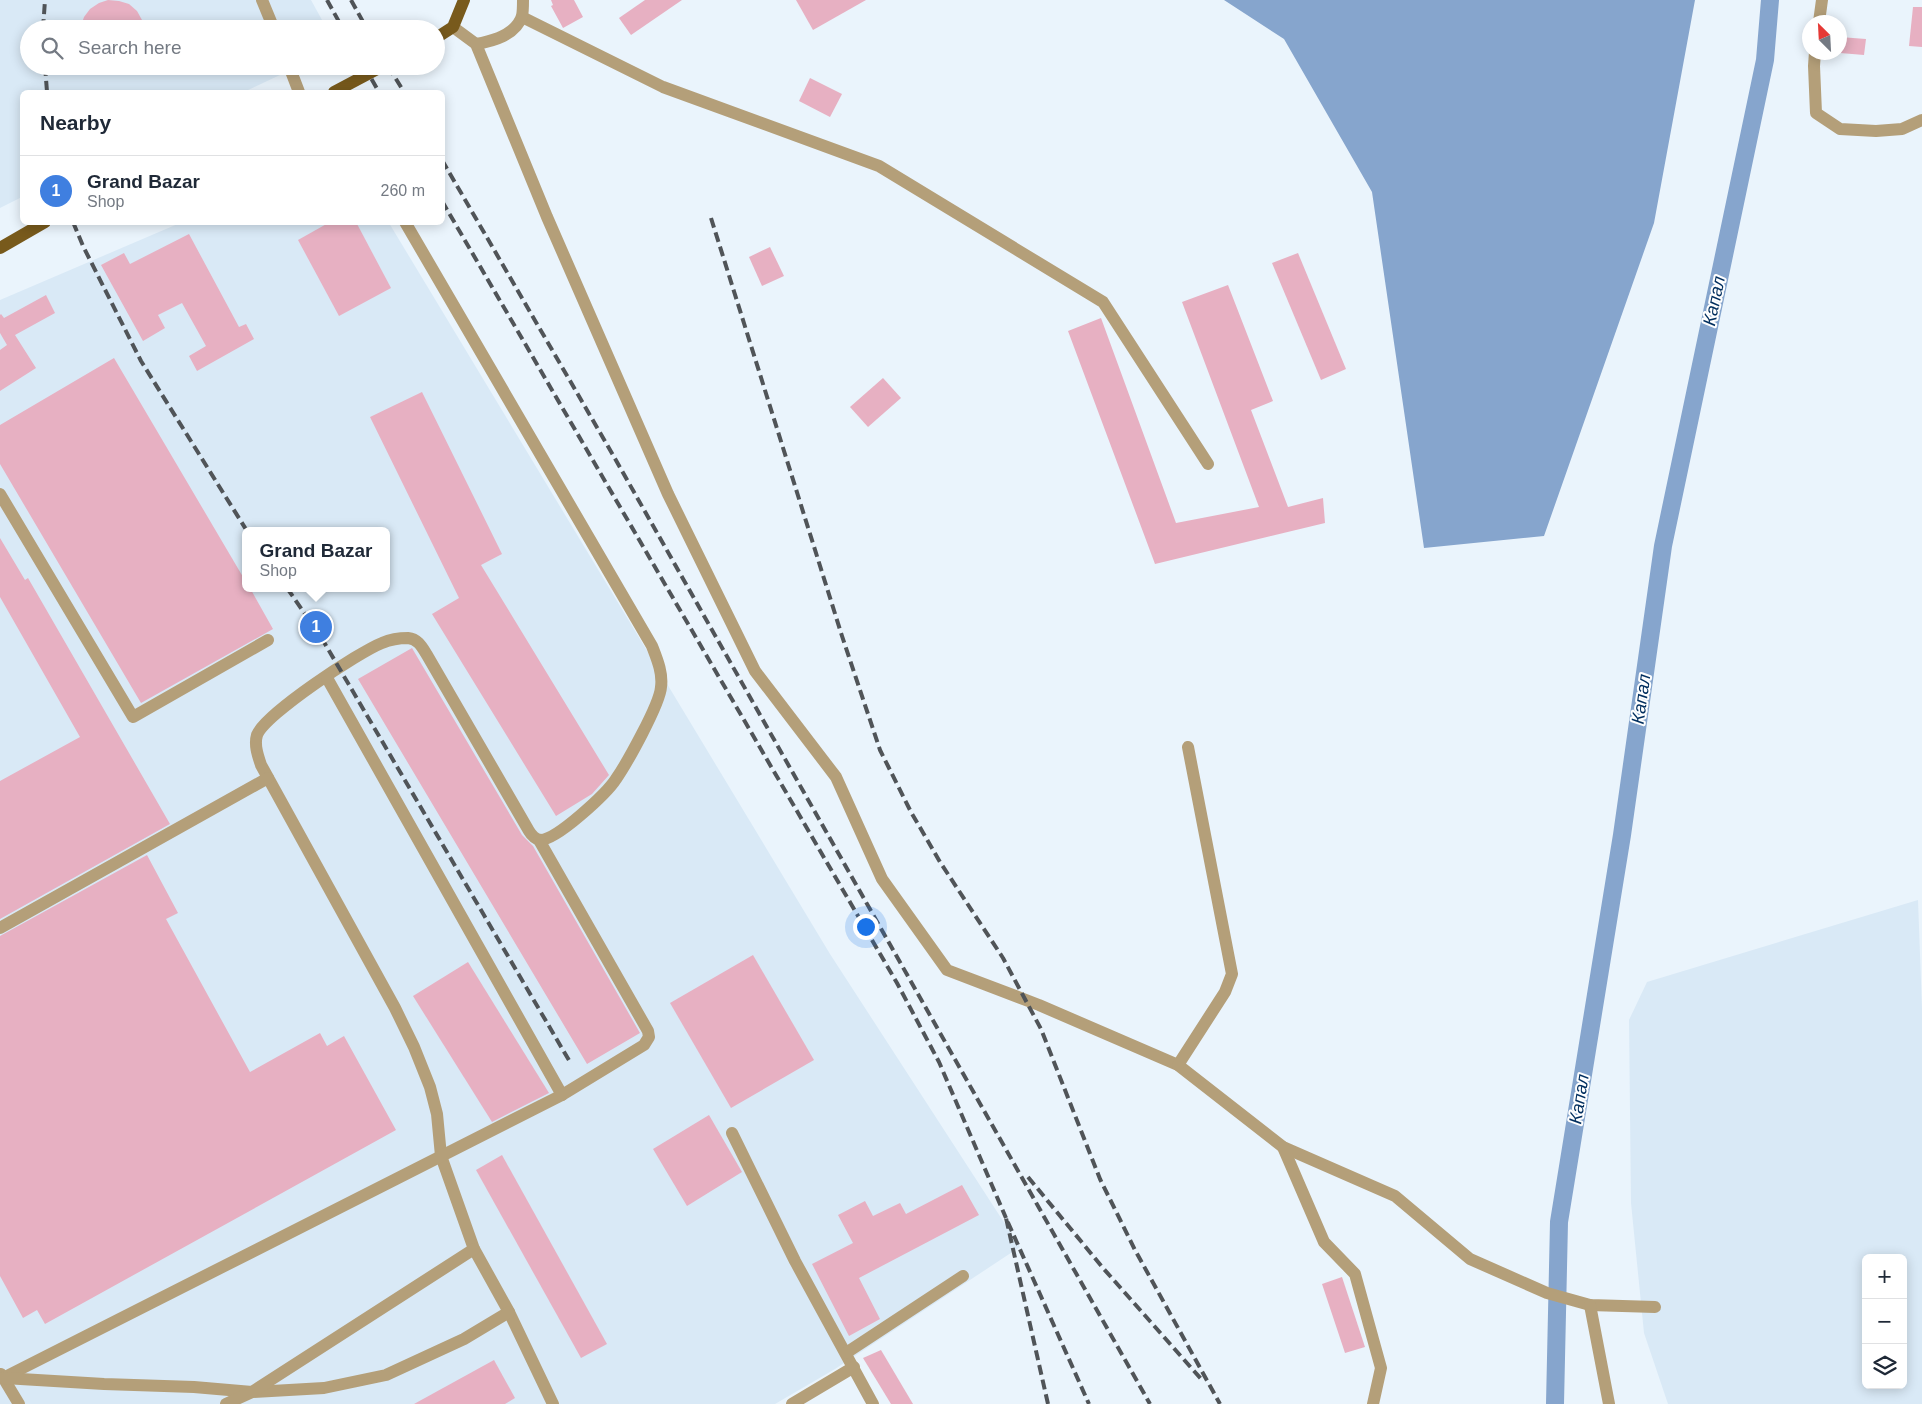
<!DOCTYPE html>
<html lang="en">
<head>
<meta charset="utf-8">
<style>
	:root { --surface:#fff; --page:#f6f6f7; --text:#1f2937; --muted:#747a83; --line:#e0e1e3; --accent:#2563eb }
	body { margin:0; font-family:Helvetica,sans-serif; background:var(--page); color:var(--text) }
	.controls { position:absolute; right:15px; bottom:15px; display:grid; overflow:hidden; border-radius:8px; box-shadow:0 2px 12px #0003 }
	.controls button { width:45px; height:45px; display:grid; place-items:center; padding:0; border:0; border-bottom:1px solid var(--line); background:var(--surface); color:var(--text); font:25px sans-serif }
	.compass { position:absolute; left:1802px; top:15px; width:45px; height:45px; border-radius:50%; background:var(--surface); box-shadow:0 2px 12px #0003; rotate:336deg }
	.you { position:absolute; left:865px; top:926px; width:18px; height:18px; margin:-12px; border:4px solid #fff; border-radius:50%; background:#1a73e8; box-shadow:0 0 0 8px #1a73e833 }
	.badge { display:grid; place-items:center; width:32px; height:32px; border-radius:50%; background:var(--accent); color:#fff; font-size:16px; font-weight:700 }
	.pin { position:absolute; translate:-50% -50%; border:2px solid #fff; box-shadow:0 1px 5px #0006 }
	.popup { position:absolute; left:242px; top:527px; width:148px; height:65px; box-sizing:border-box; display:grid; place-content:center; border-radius:8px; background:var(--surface); filter:drop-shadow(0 1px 4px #0005); font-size:16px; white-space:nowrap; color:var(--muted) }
	.popup b { font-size:19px; color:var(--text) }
	.popup::after { content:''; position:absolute; left:50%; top:100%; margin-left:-10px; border:10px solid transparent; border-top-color:var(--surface) }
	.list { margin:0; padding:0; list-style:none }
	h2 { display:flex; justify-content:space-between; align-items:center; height:65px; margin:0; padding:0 20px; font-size:21px }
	h2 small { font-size:16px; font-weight:400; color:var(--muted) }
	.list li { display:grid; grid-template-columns:32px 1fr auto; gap:15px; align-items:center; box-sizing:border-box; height:70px; padding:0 20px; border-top:1px solid var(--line) }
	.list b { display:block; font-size:19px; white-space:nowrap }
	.list p { margin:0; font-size:16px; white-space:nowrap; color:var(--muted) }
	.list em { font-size:16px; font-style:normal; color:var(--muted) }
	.icon { flex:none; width:28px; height:28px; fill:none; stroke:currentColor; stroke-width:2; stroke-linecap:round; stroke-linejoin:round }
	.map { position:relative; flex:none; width:1922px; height:1404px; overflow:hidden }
	.search { position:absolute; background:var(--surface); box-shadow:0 2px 12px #0003; left:20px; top:20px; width:425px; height:55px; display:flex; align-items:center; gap:12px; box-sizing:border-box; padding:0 18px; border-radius:28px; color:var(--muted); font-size:19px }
	.panel { position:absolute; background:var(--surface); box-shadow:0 2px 12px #0003; left:20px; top:90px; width:425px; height:135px; border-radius:8px }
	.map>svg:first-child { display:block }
</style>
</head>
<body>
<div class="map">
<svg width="1922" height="1404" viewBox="0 0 1922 1404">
	<rect width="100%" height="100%" fill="#eaf4fc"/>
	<g fill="#d9e9f6" fill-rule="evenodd">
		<path d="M0 0H311L327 29H29V66H299L244 92H22V197L0 208Z"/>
		<path d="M180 223H389L830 954 1020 1247 835 1369 775 1404H0V300ZM246 531H386V588H246Z"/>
		<path d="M1918 900 1922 1009V1404H1668L1644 1333 1631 1203 1629 1020 1647 982ZM1866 1258H1903V1385H1866Z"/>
	</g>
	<path fill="#86a5cd" d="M1224 0H1695L1654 223 1544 536 1424 548 1372 192 1284 39Z"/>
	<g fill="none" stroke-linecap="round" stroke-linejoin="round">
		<path stroke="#86a5cd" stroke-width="18" d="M1555 1404 1559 1222 1622 835 1663 546 1765 60 1770 0"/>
	</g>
	<g fill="#e7b0c2">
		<path d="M108 0 119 1 129 4 137 11 147 29H80L84 17 90 9 99 3Z"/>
		<path d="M551 0H574L583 17 563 28 551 6 553 5Z"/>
		<path d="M645 0H682L631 35 619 18Z"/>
		<path d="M796 0H866L813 30Z"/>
		<path d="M1913 7H1922V47L1909 46Z"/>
		<path d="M1840 37 1866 39 1864 55 1840 53Z"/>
		<path d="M810 78 842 94 830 117 799 101Z"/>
		<path d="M330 222H356L391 288 339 316 298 240Z"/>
		<path d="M189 234 239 327 246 324 254 339 197 371 189 356 206 346 182 303 158 315 165 328 143 341 101 265 124 253 130 264Z"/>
		<path d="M770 247 784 276 762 286 749 257Z"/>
		<path d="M1298 253 1346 369 1321 380 1272 263Z"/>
		<path d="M1228 285 1273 401 1251 410 1288 507 1323 498 1325 523 1155 564 1068 331 1101 318 1176 523 1259 507 1182 302Z"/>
		<path d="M46 295 55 313 15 335 36 368 0 391V350L7 345 0 333V315L1 314 4 318Z"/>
		<path d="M114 358 246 582V588H250L273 629 141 703 0 464V425Z"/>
		<path d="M883 378 901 398 868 427 850 407Z"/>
		<path d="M422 392 502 554 481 565 609 775 592 794 556 816 432 614 459 598 370 417Z"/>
		<path d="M0 538 25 580 28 578 170 824 0 919V781L80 737 0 597Z"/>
		<path d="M412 648 522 835 533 846 640 1033 587 1064 358 679Z"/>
		<path d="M147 855 178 913 166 919 250 1072 320 1033 327 1046 344 1036 396 1130 45 1324 37 1310 23 1318 0 1276V936Z"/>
		<path d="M753 955 814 1060 731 1108 670 1003Z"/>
		<path d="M468 962 549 1093 492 1122 413 996Z"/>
		<path d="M709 1115 742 1172 687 1206 653 1149Z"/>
		<path d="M502 1155 607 1344 581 1358 476 1170Z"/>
		<path d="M962 1185 979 1215 859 1278 880 1319 849 1336 812 1264 853 1243 838 1215 865 1201 873 1216 900 1203 906 1214Z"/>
		<path d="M1342 1277 1365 1347 1345 1353 1322 1284Z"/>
		<path d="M881 1350 913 1404H891L863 1358Z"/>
		<path d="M494 1360 515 1398 505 1404H414Z"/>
	</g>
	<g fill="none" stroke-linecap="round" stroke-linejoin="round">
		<g stroke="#b49f79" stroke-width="12">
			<path d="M262 0 274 29"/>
			<path d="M522 17 663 87 879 166 1103 302 1208 464"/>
			<path d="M1819 22 1822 0"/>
			<path d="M453 27 476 44 547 217 668 494 755 671 836 777 882 879 947 970 1039 1005 1178 1065 1283 1147 1395 1196 1470 1259 1547 1293 1590 1305 1655 1307"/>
			<path d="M476 44C493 41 516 35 522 16 523 12 523 5 523 0"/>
			<path d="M1815 52 1814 66 1816 113 1840 129 1876 131 1902 129 1922 120"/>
			<path d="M289 66 299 92"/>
			<path d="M405 222 652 646C657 659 663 673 661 687 660 704 627 763 616 779 607 793 557 840 540 840 535 839 532 836 529 831L427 655C422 647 418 639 408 638 400 638 389 640 382 643 359 652 265 714 257 735 254 745 258 756 261 765L395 1008 414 1047 430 1087 437 1114 441 1156 474 1249 509 1312 553 1404"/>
			<path d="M0 494 133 717 268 640"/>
			<path d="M327 678 562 1095"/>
			<path d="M0 928 268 778"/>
			<path d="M1178 1065 1225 992 1232 974 1188 747"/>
			<path d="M732 1133 795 1261 873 1404"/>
			<path d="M1283 1147 1324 1242 1355 1274 1381 1368 1373 1404"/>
			<path d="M1590 1305 1609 1404"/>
			<path d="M846 1353 963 1276"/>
			<path d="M1 1374 19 1404"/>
			<path d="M3 1378 562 1095 644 1045 649 1037 648 1031 539 840"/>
			<path d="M4 1378 104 1384 194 1387 252 1392 324 1388 386 1375 464 1339 509 1312"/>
			<path d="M226 1404 252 1392 474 1249"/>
			<path d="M792 1404 854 1367"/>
		</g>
		<g stroke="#785a1c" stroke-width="12">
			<path d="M436 38 453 27 464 0"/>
			<path d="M334 92 383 66"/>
			<path d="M0 248 45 222"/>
		</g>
		<g stroke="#505458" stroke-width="4" stroke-dasharray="10 5" stroke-linecap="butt">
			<path d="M327 0 343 29"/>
			<path d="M351 0 367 29"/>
			<path d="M43 29 45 0"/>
			<path d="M45 66 47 92"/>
			<path d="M364 66 379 92"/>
			<path d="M388 66 404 92"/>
			<path d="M442 160 613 455 1150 1404"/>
			<path d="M442 201 897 983 939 1062 1006 1218"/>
			<path d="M711 218 842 636 880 750 911 812 940 862 1003 958 1041 1029 1100 1179 1135 1250 1220 1404"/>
			<path d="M73 222 83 246 141 361 247 531"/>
			<path d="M287 588 321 637 570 1062"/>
			<path d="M1028 1177 1103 1268 1202 1380"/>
			<path d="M1048 1404 1006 1218 1089 1404"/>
		</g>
	</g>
	<g text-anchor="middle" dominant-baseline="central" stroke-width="4" stroke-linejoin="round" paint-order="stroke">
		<g font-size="18" font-style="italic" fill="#012e5e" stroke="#fff">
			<text transform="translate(1714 301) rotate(-78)">Капал</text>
			<text transform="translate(1641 699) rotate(-82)">Капал</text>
			<text transform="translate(1579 1099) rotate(-81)">Капал</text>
		</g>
	</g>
</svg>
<div class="controls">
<button>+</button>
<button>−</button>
<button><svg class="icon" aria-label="layers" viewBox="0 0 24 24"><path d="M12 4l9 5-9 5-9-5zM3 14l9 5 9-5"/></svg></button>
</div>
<svg class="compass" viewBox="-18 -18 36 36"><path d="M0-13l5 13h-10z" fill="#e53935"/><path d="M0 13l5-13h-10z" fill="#747a83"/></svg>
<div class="you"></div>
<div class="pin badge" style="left:316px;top:627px;background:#3f7fe0">1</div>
<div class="popup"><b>Grand Bazar</b>Shop</div>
<div class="search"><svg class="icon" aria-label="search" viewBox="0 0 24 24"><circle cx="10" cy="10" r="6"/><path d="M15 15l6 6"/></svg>Search here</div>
<section class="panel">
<h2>Nearby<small></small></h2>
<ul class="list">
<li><span class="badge" style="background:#3f7fe0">1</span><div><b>Grand Bazar</b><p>Shop</p></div><em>260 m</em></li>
</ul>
</section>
</div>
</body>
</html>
